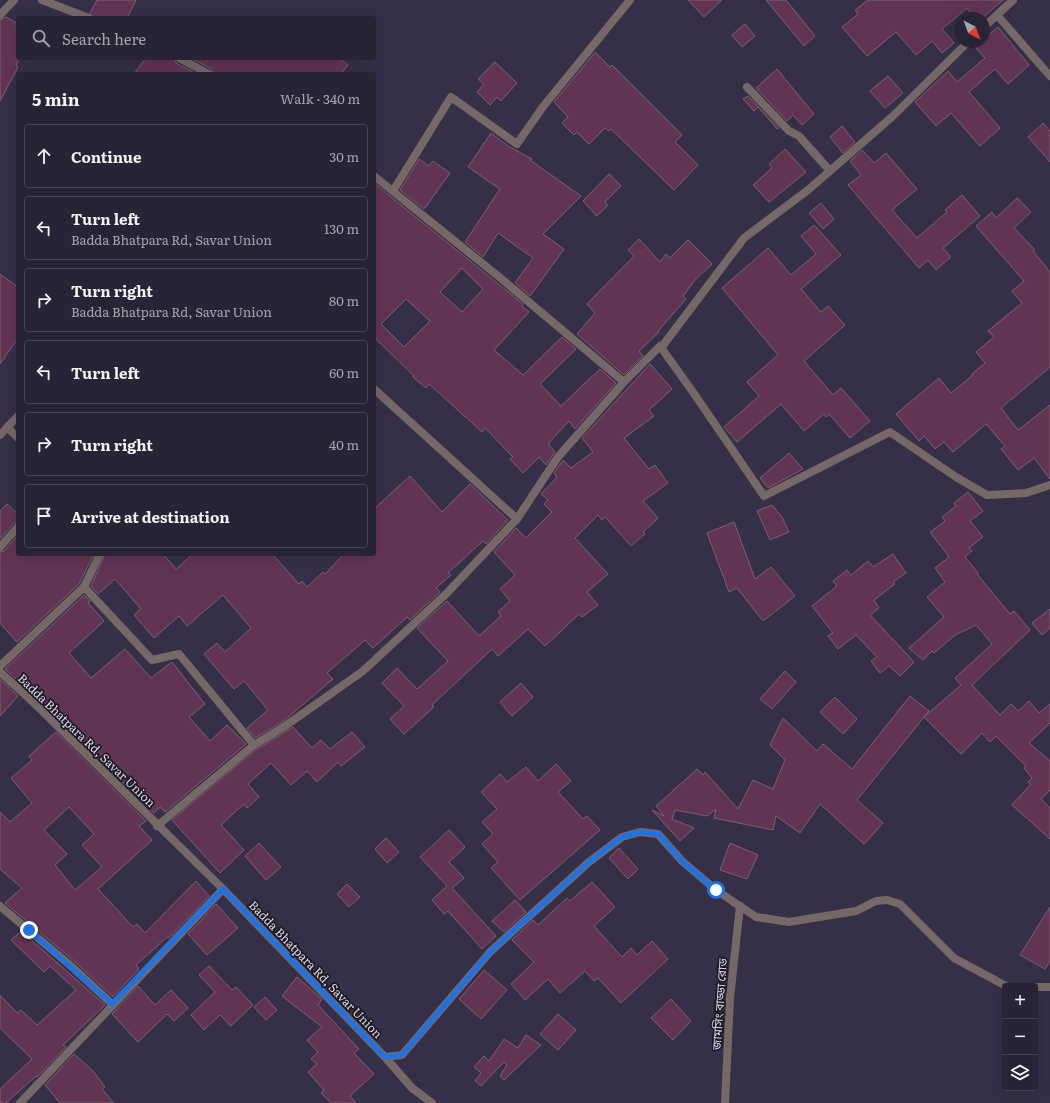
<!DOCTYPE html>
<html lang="en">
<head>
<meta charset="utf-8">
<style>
	:root { --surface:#282436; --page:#343042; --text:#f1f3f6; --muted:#a5a4ad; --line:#444151 }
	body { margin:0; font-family:Literata,"Noto Sans Bengali",serif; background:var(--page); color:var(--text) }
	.controls { position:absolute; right:12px; bottom:12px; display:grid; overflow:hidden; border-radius:4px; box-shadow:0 4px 16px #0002 }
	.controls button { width:36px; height:36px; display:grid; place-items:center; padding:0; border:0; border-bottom:1px solid var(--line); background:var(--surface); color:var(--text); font:20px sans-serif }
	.compass { position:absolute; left:954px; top:12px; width:36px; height:36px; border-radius:50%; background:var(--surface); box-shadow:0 4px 16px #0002; rotate:139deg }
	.stop { position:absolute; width:12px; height:12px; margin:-9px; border:3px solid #1a73e8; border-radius:50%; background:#fff }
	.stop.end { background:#1a73e8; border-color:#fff; box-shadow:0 1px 4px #0008 }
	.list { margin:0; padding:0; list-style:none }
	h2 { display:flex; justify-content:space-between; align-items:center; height:52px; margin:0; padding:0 16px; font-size:17px }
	h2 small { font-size:13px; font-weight:400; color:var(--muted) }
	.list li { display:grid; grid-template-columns:26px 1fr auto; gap:12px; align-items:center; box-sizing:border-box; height:64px; margin:0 8px 8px; padding:0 8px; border:1px solid var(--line); border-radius:4px }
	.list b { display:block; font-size:15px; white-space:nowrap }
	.list p { margin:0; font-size:13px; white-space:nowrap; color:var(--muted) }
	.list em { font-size:13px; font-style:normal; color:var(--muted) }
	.icon { flex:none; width:22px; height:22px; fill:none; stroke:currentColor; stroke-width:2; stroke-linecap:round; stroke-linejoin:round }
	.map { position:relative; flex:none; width:1050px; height:1103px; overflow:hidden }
	.search { position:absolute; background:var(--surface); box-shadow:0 4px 16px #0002; left:16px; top:16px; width:360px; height:44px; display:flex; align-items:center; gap:10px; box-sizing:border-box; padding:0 14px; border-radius:4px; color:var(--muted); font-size:15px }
	.panel { position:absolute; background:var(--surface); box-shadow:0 4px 16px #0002; left:16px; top:72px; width:360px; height:484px; border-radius:4px }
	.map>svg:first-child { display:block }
</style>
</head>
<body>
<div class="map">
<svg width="1050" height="1103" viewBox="0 0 1050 1103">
	<rect width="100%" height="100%" fill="#353048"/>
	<g fill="#623453" stroke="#7b6071" fill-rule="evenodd">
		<path d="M97 0H136L127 18H94L90 13Z"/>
		<path d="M688 0H722L704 17Z"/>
		<path d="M766 0H786L815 36 804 46Z"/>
		<path d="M868 0H1003L982 18H975L967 8 942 29 954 43 942 53 932 41 916 55 896 32 867 56 842 27 858 14 855 10Z"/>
		<path d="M6 17 18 24V61L16 65 18 67 0 101V20Z"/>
		<path d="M745 24 755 36 742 47 732 35Z"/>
		<path d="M998 27 1029 65 1008 84 995 69 969 92 1000 128 980 146 951 113 936 126 915 102 948 71 957 82 985 58 975 47 980 42H984V39Z"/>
		<path d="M595 52 610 67 612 65 682 135 675 142 698 165 674 190 611 129 609 131 605 128 589 144 577 132 574 135 562 123 568 117 554 102Z"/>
		<path d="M146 58H174L176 63 197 74H134Z"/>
		<path d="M191 58H339L348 65 341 74H214L212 69Z"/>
		<path d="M495 62 517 83 501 101 497 97 490 105 477 92 484 84 478 79Z"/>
		<path d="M777 69 814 114 802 125 793 115 787 121 756 88Z"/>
		<path d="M888 76 903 93 885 108 870 91Z"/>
		<path d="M748 96 779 128 777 129 758 107 754 111 743 99Z"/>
		<path d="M1043 123 1050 131V162L1028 137Z"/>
		<path d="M842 126 855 142 843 153 830 137Z"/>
		<path d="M491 133 508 146 532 159 530 160 581 196 543 234 564 249 530 296 515 283 533 258 498 233 483 257 465 242 500 189 468 167Z"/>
		<path d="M785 149 806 172 769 202 753 185 772 168 769 164Z"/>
		<path d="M862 150 874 163 886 153 917 189 892 210 917 238 947 212 945 210 962 195 980 216 943 248 951 257 936 270 928 260 919 268 848 185 861 175 850 161Z"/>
		<path d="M419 159 429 166 433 161 450 173 424 209 400 190Z"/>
		<path d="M609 174 621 186 605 202 608 205 597 216 583 201Z"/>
		<path d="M374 183 523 304 522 306 529 312 494 350 523 375 562 337 576 349 540 384 561 406 600 369 616 383 575 429 569 421 548 444 555 452 546 465 539 457 523 473 510 459 513 457 485 428 482 432 429 384 426 388 413 377 414 376 374 337ZM462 268 483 289 462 312 440 292ZM406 299 430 321 404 347 381 324Z"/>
		<path d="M1017 198 1031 212 1014 228 1035 250 1033 251 1050 272V367L1001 408 1018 430 1050 405V479L1034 458 1018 470 1001 449 1005 446 986 424 953 452 944 442 935 449 924 436 919 441 896 414 939 378 951 393 973 375 972 374 985 363 976 352 994 337 988 331 1022 303 1012 291 1024 281 976 226 992 212 996 218Z"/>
		<path d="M821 203 834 219 823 229 809 213Z"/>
		<path d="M814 225 841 255 801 289 821 312 828 306 845 325 804 361 833 395 841 388 870 421 850 438 829 414 826 417 824 414 804 431 781 404 737 442 724 427 759 396 747 382 778 355 722 288 768 248 791 275 816 254 801 236Z"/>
		<path d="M639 239 660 262 666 254 670 258 688 240 712 264 694 281 683 296 686 299 658 331 659 332 639 351 643 356 624 375 577 334 595 313 587 304 634 256 628 250Z"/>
		<path d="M0 274 18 287V338L0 364Z"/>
		<path d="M650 364 672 389 649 410 654 416 624 438 649 469 655 465 668 483 643 501 658 518 643 532 645 534 631 546 605 517 602 520 598 515 575 538 608 574 587 592 598 605 582 617 579 614 545 646 528 629 498 656 492 649 432 705 434 707 404 734 390 719 404 706 382 683 397 668 417 689 448 661 417 628 447 601 479 636 501 616 498 612 510 601 500 589 515 575 494 552 516 528 526 538 552 512 544 504 548 500 541 494 557 477 554 473 563 460 571 468 593 452 582 438Z"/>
		<path d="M789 453 803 469 768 488 760 478Z"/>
		<path d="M410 476 442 512 470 484 508 520 486 544 483 541 448 573 451 575 436 588 440 592 410 620 407 617 373 648 365 640 327 673 333 679 286 719 255 738 247 728 268 710 244 681 234 689 204 654 217 643 225 652 251 628 223 595 187 626 179 616 154 638 134 615 141 609 115 579 98 594 91 586 105 554H163L176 569 193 554H272L299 584 302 581 307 587 323 572 325 574 344 554H374V509Z"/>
		<path d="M968 492 983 511 970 521 983 537 969 548 972 551 965 557 978 573 977 574 1010 614 1014 611 1030 630 972 685 1000 715 1011 704 1018 711 1029 701 1039 713 1050 704V723L1029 743 1050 761V790L1041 799 1050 808V839L1012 805 1031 784 1028 782 1032 778 1024 768 1026 766 996 736 990 742 982 733 961 754 924 717 961 685 955 678 992 644 976 625 955 635 934 653 932 651 923 660 909 648 944 617 927 597 945 582 935 568 949 557 930 532 945 521 942 517 956 506 954 503Z"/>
		<path d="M7 504 18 514V522L14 523 0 539V511Z"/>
		<path d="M772 505 782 517 789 532 770 540 757 511Z"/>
		<path d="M734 522 755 579 771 567 795 596 763 621 737 588 729 592 707 533Z"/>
		<path d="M18 535V554H94L79 584 17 642 0 623V552L4 551Z"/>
		<path d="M893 554 906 573 893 582 895 584 874 600 879 608 870 615 914 662 900 676 889 666 880 673 871 661 877 657 856 635 838 649 828 636 833 633 812 606 837 586 833 581 847 570 851 575 868 561 873 567Z"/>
		<path d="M84 595 90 601 88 603 104 621 69 653 91 678 125 649 151 678 172 662 205 704 189 717 210 741 227 725 246 744 165 812 160 807 154 813 64 725 29 685 26 688 5 669Z"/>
		<path d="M1050 609V628L1042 635 1032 623Z"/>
		<path d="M785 671 796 682 772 709 760 699Z"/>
		<path d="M0 679 18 696 0 716Z"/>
		<path d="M521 683 533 697 512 716 500 702Z"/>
		<path d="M910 696 929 711 857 800 883 823 864 844 820 804 800 833 776 816 773 830 714 818 716 809 707 816 675 810 672 819 694 828 680 841 652 810 664 816 656 806 697 769 703 775 705 772 738 809 753 780 773 789 785 760 770 745 783 718 817 751 823 744 852 769Z"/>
		<path d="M835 697 857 719 843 734 820 712Z"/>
		<path d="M293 727 312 748 321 740 330 749 352 732 365 747 341 766 338 762 317 782 307 771 291 785 271 763 248 784 259 797 247 808 244 804 221 825 244 850 220 873 172 820 257 749Z"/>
		<path d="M56 732 146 821 139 826 152 840 98 889 133 927 137 924 145 933 196 881 209 896 169 938 167 937 136 965 139 969 113 997 74 961 5 903 22 888 0 869V812L10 822 32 803 11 778 32 760 29 756ZM69 807 94 834 82 845 102 867 75 890 55 865 67 854 44 830Z"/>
		<path d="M556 764 571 781 558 792 583 819 587 816 600 830 520 900 491 868 498 862 482 844 493 834 482 822 497 809 481 792 500 774 507 782 526 767 538 781Z"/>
		<path d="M449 830 465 847 449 862 464 878 452 888 496 936 482 949 448 911 444 914 432 900 447 886 420 857Z"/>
		<path d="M386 838 399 852 387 863 375 849Z"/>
		<path d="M259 843 281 867 266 880 245 856Z"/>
		<path d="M730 843 758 855 747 879 720 870Z"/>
		<path d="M619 848 638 869 628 879 609 858Z"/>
		<path d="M592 882 615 907 594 926 622 957 631 948 637 955 652 941 668 959 621 1003 598 978 594 981 585 971 560 993 548 979 525 1000 511 984 534 962 512 940 533 920 538 925 567 898 570 901Z"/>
		<path d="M347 884 360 897 349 907 337 894Z"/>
		<path d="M515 900 526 912 504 932 492 921Z"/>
		<path d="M216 904 238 928 207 955 188 934Z"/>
		<path d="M1050 907V961L1045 969 1020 955Z"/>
		<path d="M21 931 105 1005 63 1045 66 1047 37 1077 36 1076 6 1103H0V1089L32 1059 0 1028V995L17 1013 21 1010 37 1025 76 990 50 966 44 972 11 940Z"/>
		<path d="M209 966 232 990 236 987 253 1005 231 1026 220 1015 204 1030 191 1015 215 992 199 975Z"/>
		<path d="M484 970 507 990 481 1019 459 999Z"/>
		<path d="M297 977 322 999 318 1005 359 1049 354 1053 374 1074 350 1096 356 1103H331L321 1093 324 1090 308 1072 317 1064 311 1059 318 1052 307 1040 322 1027 282 996Z"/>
		<path d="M138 986 155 1005 171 990 188 1008 174 1021 167 1014 138 1042 112 1014Z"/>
		<path d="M265 997 277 1010 266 1020 254 1007Z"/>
		<path d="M671 999 691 1021 673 1040 651 1018Z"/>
		<path d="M558 1014 576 1030 558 1050 540 1034Z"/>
		<path d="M526 1035 541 1045 504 1080 500 1076 507 1065 504 1062 481 1086 475 1081 481 1073 474 1067 484 1056 489 1061 504 1039 518 1048Z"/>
		<path d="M74 1054 93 1071 105 1087 102 1089 114 1103H60L45 1085Z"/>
	</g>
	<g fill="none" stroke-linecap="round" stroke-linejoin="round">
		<g stroke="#776868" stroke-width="8">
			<path d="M42 0 89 18"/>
			<path d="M0 15 14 0"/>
			<path d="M997 15 1050 76"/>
			<path d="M984 27 1013 0"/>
			<path d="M179 58 209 74"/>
			<path d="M747 87 789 131 799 136 830 171"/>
			<path d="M374 176 498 276 624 382"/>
			<path d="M393 191 451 97 517 144 542 108 630 0"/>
			<path d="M661 348 744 238 808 190 893 116 968 42"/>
			<path d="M374 389 517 519"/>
			<path d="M7 427 18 438"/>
			<path d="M0 435 18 416"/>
			<path d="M0 547 18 527"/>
			<path d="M84 587 100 554"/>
			<path d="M0 666 84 587 152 660 179 654 254 745"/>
			<path d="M0 672 33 702 223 889 385 1057 402 1055 490 952 589 862 622 837 640 832 658 834 682 861 716 890 756 917 789 922 856 911 876 901 887 900 900 904 954 958 1006 986"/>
			<path d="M157 826 254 745 288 724 363 671 446 594 517 519 558 457 624 382 660 346 695 395 764 496 890 432 956 477 987 495 1026 493 1050 485"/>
			<path d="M0 906 70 965 112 1004"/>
			<path d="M1035 987H1050"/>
			<path d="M385 1057 412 1088 432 1103"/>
			<path d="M20 1103 223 889"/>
			<path d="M725 1103 730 998 740 906"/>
		</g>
	</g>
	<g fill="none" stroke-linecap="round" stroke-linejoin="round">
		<path stroke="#1a73e8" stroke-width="5" d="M29 930 112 1004 223 889 385 1057 402 1055 490 952 589 862 622 837 640 832 658 834 682 861 716 890"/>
	</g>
	<g text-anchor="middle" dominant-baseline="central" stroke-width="3.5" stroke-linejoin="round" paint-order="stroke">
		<g font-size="12" fill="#dad7e7" stroke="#1c1a25">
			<text transform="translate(87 740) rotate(44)">Badda Bhatpara Rd, Savar Union</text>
			<text transform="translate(316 969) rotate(46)">Badda Bhatpara Rd, Savar Union</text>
			<text transform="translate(719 1004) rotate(-86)">জামসিং বাড্ডা রোড</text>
		</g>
	</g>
</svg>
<div class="controls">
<button>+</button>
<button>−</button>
<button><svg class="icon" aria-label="layers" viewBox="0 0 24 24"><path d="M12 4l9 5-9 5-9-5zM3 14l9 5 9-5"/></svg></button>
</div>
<svg class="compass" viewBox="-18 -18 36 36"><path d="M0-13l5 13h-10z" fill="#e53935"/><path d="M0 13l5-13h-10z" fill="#a5a4ad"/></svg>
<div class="stop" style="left:716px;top:890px"></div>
<div class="stop end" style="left:29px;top:930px"></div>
<div class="search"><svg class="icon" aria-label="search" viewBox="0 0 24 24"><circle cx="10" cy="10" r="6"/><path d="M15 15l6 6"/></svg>Search here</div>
<section class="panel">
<h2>5 min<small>Walk · 340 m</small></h2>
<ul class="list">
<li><svg class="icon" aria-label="ahead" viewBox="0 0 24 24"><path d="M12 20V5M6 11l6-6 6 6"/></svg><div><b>Continue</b></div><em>30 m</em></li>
<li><svg class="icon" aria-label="left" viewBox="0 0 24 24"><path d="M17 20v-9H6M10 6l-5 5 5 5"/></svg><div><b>Turn left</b><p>Badda Bhatpara Rd, Savar Union</p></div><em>130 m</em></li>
<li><svg class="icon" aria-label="right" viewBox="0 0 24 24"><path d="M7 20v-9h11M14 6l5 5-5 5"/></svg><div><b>Turn right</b><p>Badda Bhatpara Rd, Savar Union</p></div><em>80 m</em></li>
<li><svg class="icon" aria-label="left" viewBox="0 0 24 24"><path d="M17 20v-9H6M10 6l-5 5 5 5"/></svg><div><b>Turn left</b></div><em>60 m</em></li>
<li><svg class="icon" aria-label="right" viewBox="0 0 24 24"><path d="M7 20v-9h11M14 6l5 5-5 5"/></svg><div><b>Turn right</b></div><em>40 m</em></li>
<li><svg class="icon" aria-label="arrive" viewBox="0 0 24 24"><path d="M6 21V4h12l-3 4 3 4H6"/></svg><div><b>Arrive at destination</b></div></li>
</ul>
</section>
</div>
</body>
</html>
